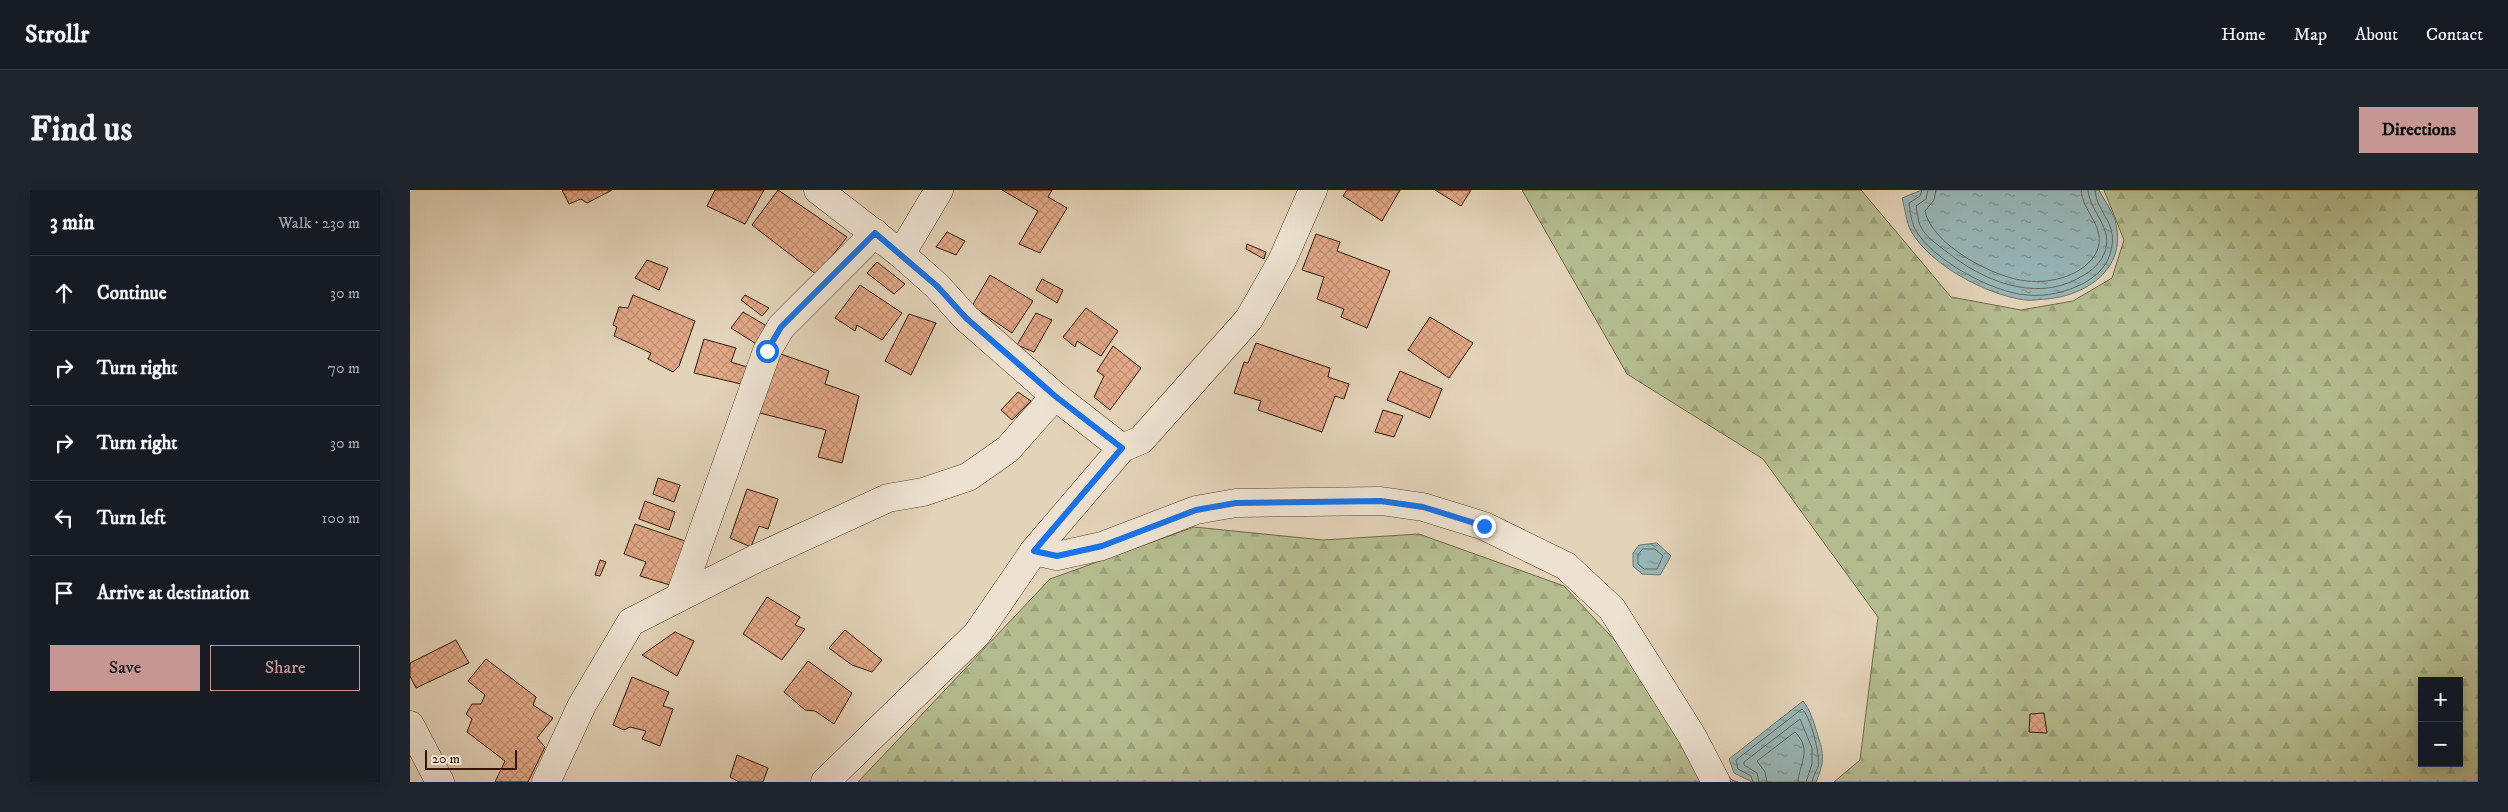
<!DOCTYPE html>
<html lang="en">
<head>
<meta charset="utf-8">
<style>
	:root { --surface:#171b24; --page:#20242c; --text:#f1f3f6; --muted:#9ea1a6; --line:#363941; --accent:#c59692 }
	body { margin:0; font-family:"IM FELL DW Pica",serif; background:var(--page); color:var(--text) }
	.controls { position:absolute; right:15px; bottom:15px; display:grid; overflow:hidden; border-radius:0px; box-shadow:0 2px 12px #0003 }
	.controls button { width:45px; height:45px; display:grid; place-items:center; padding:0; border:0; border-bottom:1px solid var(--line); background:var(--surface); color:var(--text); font:25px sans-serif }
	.scale { position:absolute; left:15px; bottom:12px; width:92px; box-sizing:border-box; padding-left:5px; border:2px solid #341501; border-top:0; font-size:14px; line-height:18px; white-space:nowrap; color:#341501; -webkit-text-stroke:4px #ede2d2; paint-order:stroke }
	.stop { position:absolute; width:15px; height:15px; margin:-11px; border:4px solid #1a73e8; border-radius:50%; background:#fff }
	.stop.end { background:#1a73e8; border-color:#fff; box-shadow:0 1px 5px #0008 }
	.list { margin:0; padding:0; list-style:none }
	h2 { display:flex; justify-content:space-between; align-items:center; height:65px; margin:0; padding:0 20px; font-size:21px }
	h2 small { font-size:16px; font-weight:400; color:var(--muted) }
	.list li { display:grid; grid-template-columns:32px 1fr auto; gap:15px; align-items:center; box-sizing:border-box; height:75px; padding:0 20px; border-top:1px solid var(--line) }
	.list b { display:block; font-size:19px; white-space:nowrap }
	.list em { font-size:16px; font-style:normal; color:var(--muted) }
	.actions { display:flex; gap:10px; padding:15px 20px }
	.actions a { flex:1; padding:11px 0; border:1px solid var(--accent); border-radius:0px; text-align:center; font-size:18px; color:var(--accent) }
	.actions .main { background:var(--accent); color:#111 }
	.icon { flex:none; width:28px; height:28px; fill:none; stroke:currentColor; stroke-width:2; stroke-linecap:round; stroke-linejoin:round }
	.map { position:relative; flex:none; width:2068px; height:592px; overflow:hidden; border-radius:0px }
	header { display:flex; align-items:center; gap:30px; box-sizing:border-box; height:70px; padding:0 25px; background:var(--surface); border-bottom:1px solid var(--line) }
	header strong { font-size:24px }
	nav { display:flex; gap:28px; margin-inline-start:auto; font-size:18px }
	.intro { display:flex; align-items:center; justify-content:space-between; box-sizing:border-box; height:120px; padding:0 30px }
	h1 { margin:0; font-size:35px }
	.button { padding:12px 22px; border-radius:0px; background:var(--accent); color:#111; font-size:18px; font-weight:700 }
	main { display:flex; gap:30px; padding:0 30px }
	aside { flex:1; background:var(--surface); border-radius:0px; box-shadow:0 2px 12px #0003 }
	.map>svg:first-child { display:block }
</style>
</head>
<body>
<header>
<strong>Strollr</strong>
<nav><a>Home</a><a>Map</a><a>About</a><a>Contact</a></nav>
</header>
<div class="intro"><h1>Find us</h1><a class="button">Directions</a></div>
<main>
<aside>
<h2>3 min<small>Walk · 230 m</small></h2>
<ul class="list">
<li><svg class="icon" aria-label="ahead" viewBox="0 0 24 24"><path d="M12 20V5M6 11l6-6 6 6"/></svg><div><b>Continue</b></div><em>30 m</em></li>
<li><svg class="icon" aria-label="right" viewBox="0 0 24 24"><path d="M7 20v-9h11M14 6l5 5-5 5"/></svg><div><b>Turn right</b></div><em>70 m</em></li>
<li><svg class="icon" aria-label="right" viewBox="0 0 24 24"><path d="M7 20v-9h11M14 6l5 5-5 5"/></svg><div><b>Turn right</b></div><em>30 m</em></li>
<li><svg class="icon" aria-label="left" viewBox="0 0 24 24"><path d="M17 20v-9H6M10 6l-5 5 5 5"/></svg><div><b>Turn left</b></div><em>100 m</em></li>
<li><svg class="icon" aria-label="arrive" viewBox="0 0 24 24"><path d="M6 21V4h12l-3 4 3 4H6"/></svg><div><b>Arrive at destination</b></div></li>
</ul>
<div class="actions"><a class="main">Save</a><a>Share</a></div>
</aside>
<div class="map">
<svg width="2068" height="592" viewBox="0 0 2068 592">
	<defs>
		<pattern id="forest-firs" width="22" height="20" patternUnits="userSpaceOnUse" patternTransform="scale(1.25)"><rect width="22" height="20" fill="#b4bc8f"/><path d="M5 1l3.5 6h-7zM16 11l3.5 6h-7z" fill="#9ba17a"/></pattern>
		<pattern id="water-ripples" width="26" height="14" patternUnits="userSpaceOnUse" patternTransform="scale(1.25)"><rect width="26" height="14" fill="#97b6b7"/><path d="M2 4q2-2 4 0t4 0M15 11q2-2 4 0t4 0" fill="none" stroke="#7c9392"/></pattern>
		<pattern id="building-cross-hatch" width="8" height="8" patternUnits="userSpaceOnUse" patternTransform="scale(1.25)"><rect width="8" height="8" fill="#e2a888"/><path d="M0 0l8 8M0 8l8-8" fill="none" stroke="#c29074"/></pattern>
	</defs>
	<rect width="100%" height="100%" fill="#e3d3b9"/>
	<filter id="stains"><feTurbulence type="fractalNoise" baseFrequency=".004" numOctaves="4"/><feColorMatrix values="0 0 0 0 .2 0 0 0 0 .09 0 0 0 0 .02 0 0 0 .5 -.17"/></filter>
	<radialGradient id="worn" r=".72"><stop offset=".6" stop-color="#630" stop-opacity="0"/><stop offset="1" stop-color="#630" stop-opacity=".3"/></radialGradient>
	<g fill="url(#forest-firs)" stroke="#746848" fill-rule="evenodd">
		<path d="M1112 0H1451L1541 107 1611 120 1663 111 1702 88 1714 50 1694 0H2068V592H1424L1450 570 1468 427 1353 269 1217 184ZM2012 491H2049V573H2012Z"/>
		<path d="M784 337 913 350 1009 344 1154 396 1225 472 1322 590 1328 592H448L640 389Z"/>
	</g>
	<g fill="url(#water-ripples)" stroke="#6f766e">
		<path d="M1512 0H1689C1694 10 1704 23 1706 34 1716 79 1677 105 1637 109 1630 109 1622 111 1615 110 1577 105 1520 75 1501 41 1496 32 1495 18 1492 8Z"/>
		<path d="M1247 353 1261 366 1250 385 1232 384 1223 376V363L1229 355Z"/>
		<path d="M1393 511C1400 520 1401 525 1405 536 1412 560 1417 567 1406 592H1342L1324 583 1319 569Z"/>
	</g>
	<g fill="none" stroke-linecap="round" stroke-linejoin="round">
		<g stroke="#66665c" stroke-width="1">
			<path d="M1512 0 1510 6 1499 13C1500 21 1501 31 1505 39 1521 69 1583 103 1617 105 1636 107 1656 102 1672 94 1684 88 1696 78 1700 64 1710 33 1687 25 1685 0"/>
			<path d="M1518 0 1516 9 1506 16C1507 22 1508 30 1510 35 1515 47 1527 54 1537 62 1572 90 1623 112 1667 89 1678 83 1688 77 1694 64 1705 39 1680 23 1678 0"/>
			<path d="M1526 0 1524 10 1515 21C1522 55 1584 88 1617 91 1641 94 1676 85 1687 61 1697 38 1672 21 1671 0"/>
			<path d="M1233 359H1245L1253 366 1247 379H1234L1228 374V365Z"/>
			<path d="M1343 592 1341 586 1328 579 1326 570 1392 519C1400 525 1411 566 1408 577 1406 582 1403 586 1402 592"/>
			<path d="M1349 592 1347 583 1334 575V572L1390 529 1402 558V574L1396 592"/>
			<path d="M1357 592 1355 582 1347 571 1385 542C1403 560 1389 574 1388 592"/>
		</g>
	</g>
	<g fill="url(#building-cross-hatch)" stroke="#341501">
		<path d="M152 0H202L177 13 171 9 159 14Z"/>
		<path d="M305 0H354L335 34 297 16Z"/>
		<path d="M368 0 437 47 407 85 342 35Z"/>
		<path d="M592 0H642L638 7 657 18 630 63 609 54 628 21Z"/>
		<path d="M937 0H990L972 31 933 6Z"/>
		<path d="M1025 0H1061L1051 16Z"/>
		<path d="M537 42 555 51 546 65 526 57Z"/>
		<path d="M906 44 930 52 927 61 980 81 957 138 931 127 934 119 907 109 914 87 892 80Z"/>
		<path d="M837 54 856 62 854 69 836 59Z"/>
		<path d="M237 70 258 78 249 100 225 88Z"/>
		<path d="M467 72 495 94 484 104 457 83Z"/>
		<path d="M580 85 623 111 602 143 562 116Z"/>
		<path d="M632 89 653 100 647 113 626 100Z"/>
		<path d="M450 95 492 123 472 150 447 135 445 141 425 128Z"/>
		<path d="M223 105 285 131 269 176 263 182 238 169 241 163 204 146 207 137 203 135 209 117 218 118Z"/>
		<path d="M335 105 359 118 352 126 331 110Z"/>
		<path d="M676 118 708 141 691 166 667 151 665 157 653 147Z"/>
		<path d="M333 122 360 138 348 155 321 138Z"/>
		<path d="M626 123 642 130 624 162 607 155Z"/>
		<path d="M499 124 526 133 501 185 475 171Z"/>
		<path d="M1020 127 1063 153 1039 188 998 160Z"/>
		<path d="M294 149 326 158 321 172 337 177 331 194 284 183Z"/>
		<path d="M846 153 920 178 918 187 939 194 934 209 925 206 912 242 848 220 851 211 824 203 834 172 838 173Z"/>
		<path d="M703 156 731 178 700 220 684 207 694 186 687 181Z"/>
		<path d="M365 162 419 181 415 194 449 206 432 273 408 267 416 240 346 222Z"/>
		<path d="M990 181 1032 199 1020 228 977 210Z"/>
		<path d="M608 202 621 211 602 230 591 220Z"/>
		<path d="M973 220 993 226 984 247 965 242Z"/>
		<path d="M248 288 270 295 264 312 243 304Z"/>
		<path d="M337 299 368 309 358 339 349 336 341 357 320 348Z"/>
		<path d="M235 311 265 322 259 340 229 329Z"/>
		<path d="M225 334 275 351 260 395 230 386 236 372 214 364Z"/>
		<path d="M190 370 196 372 190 386 185 385Z"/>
		<path d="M357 407 390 427 385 435 395 439 372 470 333 444Z"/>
		<path d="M435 440 472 470 462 482 442 475 419 458Z"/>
		<path d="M265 442 284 451 267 486 232 465Z"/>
		<path d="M46 450 59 473 6 498 0 486V473Z"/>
		<path d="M76 469 126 507 123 515 143 528 127 548 135 557 118 592H85L95 571 57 542 62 529 56 524 62 514H71L75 505 58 491Z"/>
		<path d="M398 471 442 503 424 534 405 521 395 520 374 502Z"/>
		<path d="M222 487 259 502 253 516 263 519 250 556 232 549 236 541 220 537 214 540 203 535Z"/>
		<path d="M1634 523 1637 543 1619 542 1620 524Z"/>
		<path d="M327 565 358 578 353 592H329L320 587Z"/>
	</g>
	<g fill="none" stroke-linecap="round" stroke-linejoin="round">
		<defs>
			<g id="street">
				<path d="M408 0 491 64 527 96 556 128 645 206 712 258"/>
				<path d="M491 64 529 0"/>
				<path d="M624 361 647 366 692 356 786 320 826 313 971 311 1013 317 1074 336 1156 376 1202 419 1282 546 1306 592"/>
				<path d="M270 406 357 161 371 137 465 43"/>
				<path d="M0 535 30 592"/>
				<path d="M136 592 172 515 221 432 345 369 478 308 513 302 558 287 598 259 645 206"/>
				<path d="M415 592 567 444 624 361 712 258 731 250 839 129 872 71 903 0"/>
			</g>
		</defs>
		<use href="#street" stroke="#60442f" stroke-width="29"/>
		<use href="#street" stroke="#ede2d2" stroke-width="28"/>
	</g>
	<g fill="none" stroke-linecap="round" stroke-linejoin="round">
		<path stroke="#1a73e8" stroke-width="6" d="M357 161 371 137 465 43 527 96 556 128 645 206 712 258 624 361 647 366 692 356 786 320 826 313 971 311 1013 317 1074 336"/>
	</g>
	<rect width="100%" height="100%" filter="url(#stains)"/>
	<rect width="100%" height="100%" fill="url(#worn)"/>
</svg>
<div class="controls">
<button>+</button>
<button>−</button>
</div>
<div class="scale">20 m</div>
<div class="stop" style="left:357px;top:161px"></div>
<div class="stop end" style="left:1074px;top:336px"></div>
</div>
</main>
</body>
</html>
